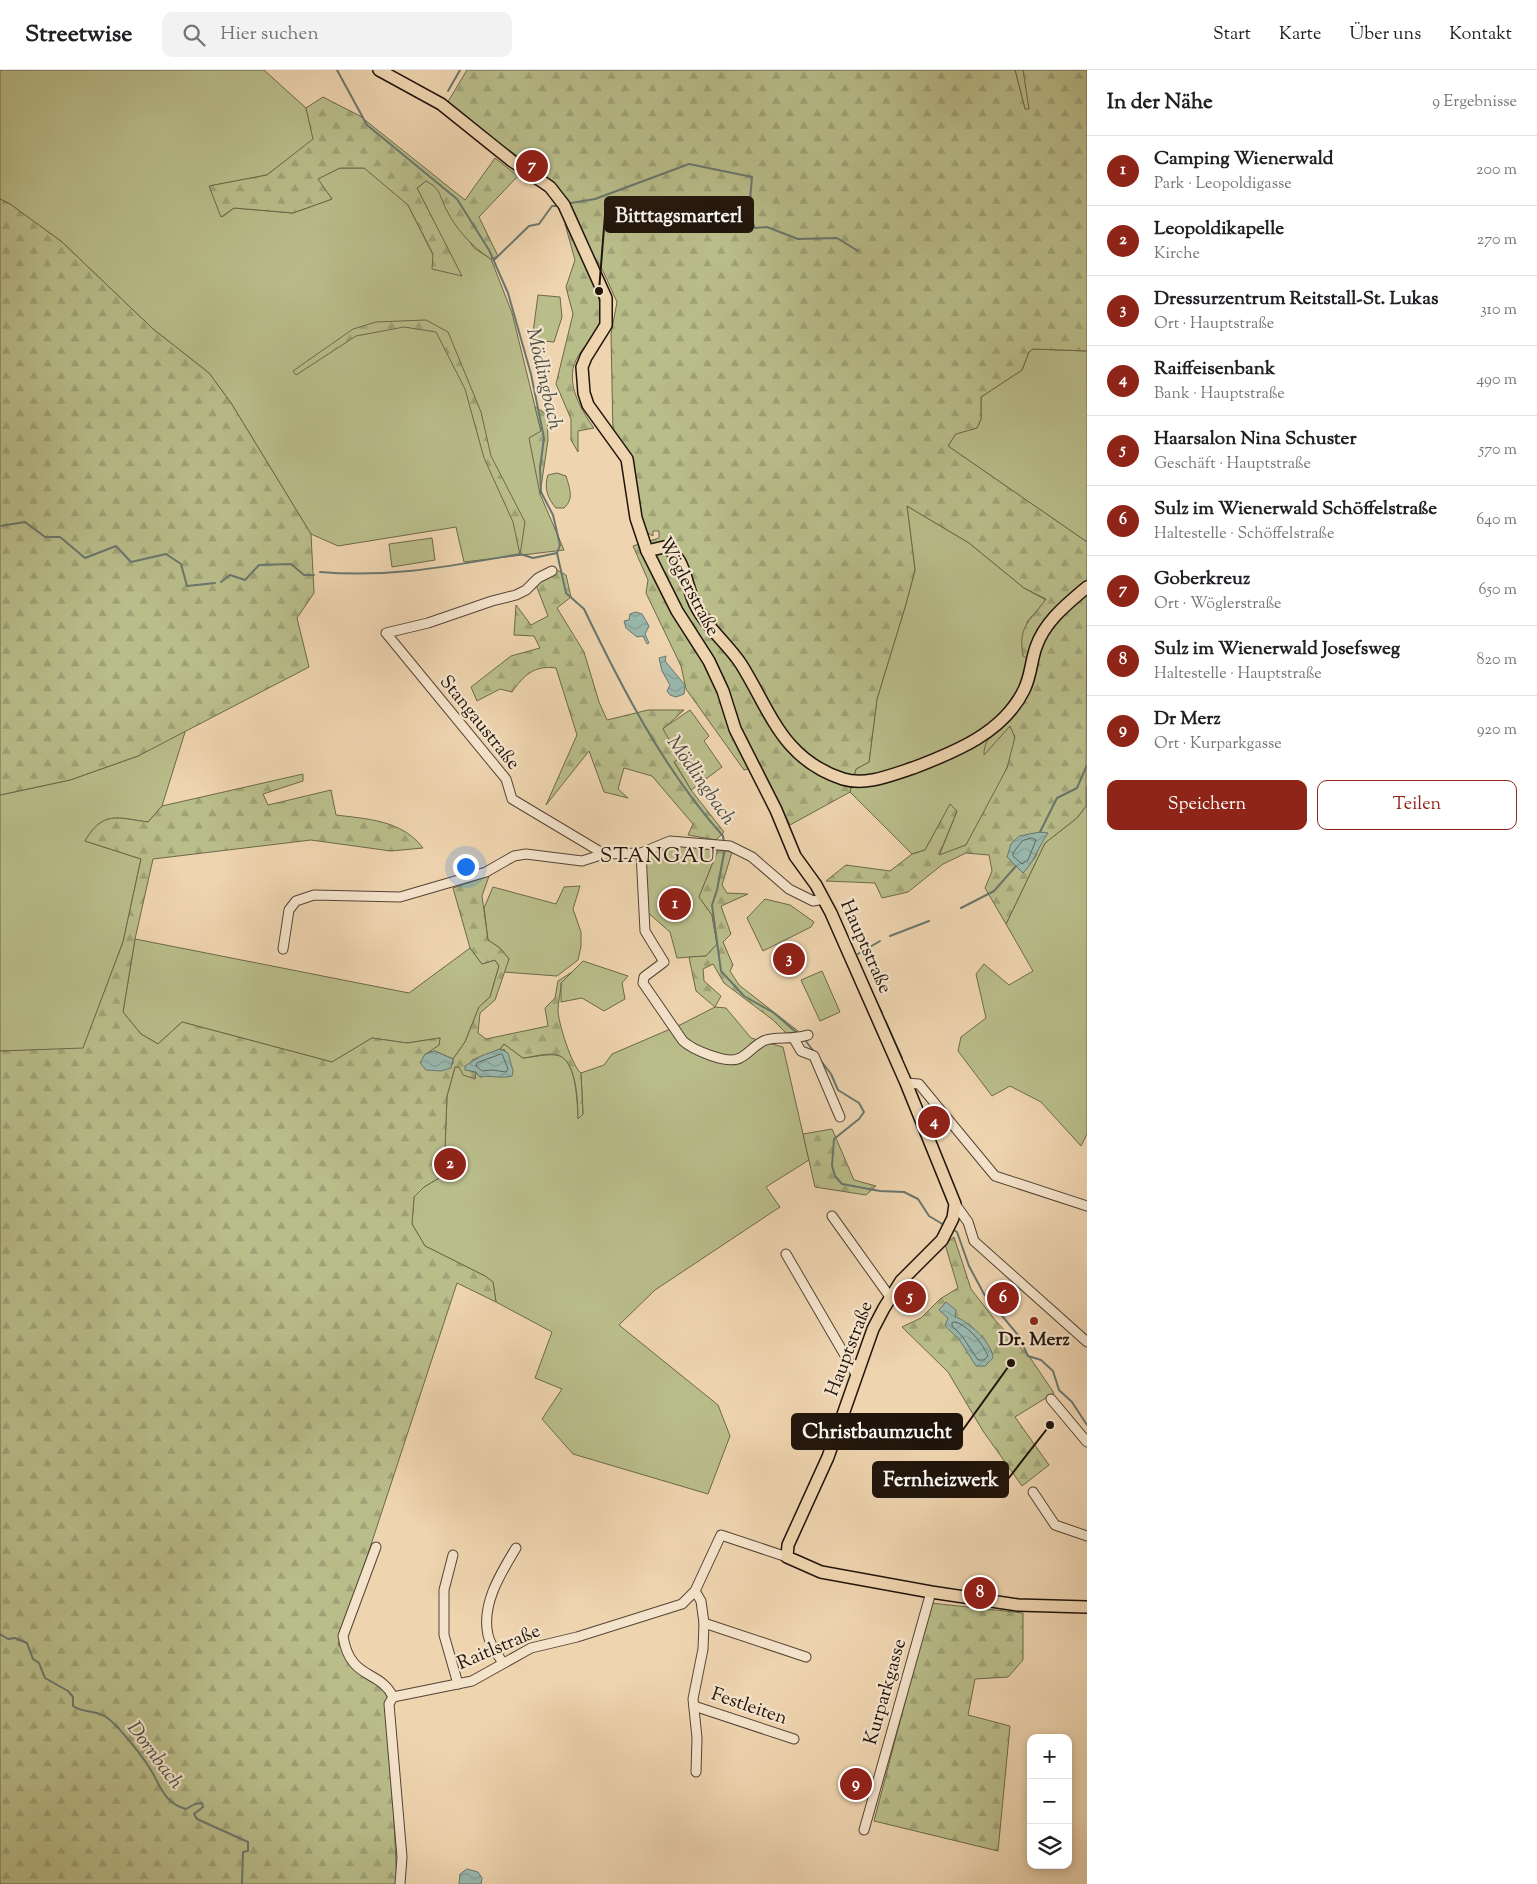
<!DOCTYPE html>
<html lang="de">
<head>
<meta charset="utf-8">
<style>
	:root { --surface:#fff; --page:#f2f2f2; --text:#202124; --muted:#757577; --line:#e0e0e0; --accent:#8f2418 }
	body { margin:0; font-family:"Sorts Mill Goudy",serif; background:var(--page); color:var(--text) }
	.controls { position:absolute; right:15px; bottom:15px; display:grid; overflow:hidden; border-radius:10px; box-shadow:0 2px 8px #0003 }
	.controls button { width:45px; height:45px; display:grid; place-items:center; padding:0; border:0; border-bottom:1px solid var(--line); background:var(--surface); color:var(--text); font:25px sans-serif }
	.you { position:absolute; left:465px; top:796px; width:18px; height:18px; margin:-12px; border:4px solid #fff; border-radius:50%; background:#1a73e8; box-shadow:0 0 0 8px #1a73e833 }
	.badge { display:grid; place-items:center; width:32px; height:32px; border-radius:50%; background:var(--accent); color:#fff; font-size:16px; font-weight:700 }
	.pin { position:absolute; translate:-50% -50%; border:2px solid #fff; box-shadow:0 1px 5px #0006 }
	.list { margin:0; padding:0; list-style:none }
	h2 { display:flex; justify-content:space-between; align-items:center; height:65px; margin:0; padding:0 20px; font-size:21px }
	h2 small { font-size:16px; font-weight:400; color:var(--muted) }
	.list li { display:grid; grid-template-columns:32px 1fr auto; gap:15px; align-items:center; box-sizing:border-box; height:70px; padding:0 20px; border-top:1px solid var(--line) }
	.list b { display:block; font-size:19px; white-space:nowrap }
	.list p { margin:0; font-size:16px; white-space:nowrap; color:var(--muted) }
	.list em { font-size:16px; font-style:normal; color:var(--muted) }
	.actions { display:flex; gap:10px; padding:15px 20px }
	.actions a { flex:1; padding:11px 0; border:1px solid var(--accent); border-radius:10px; text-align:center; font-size:18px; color:var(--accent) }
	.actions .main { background:var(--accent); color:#fff }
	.icon { flex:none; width:28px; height:28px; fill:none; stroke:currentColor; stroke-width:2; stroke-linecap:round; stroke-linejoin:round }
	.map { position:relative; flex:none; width:1087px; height:1814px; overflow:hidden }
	header { display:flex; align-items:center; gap:30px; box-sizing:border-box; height:70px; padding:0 25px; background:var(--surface); border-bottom:1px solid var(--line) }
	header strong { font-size:24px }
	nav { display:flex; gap:28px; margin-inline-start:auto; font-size:18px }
	.search { width:350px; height:45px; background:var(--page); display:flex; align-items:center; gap:12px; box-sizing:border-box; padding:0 18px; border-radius:10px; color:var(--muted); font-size:19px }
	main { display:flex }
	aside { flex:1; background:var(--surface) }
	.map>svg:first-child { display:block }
</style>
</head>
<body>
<header>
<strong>Streetwise</strong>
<div class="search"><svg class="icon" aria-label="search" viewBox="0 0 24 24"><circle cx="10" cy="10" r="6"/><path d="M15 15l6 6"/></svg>Hier suchen</div>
<nav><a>Start</a><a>Karte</a><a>Über uns</a><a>Kontakt</a></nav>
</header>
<main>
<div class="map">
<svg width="1087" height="1814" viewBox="0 0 1087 1814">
	<defs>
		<pattern id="forest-firs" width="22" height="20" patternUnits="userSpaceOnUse" patternTransform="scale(1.25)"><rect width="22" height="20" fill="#b9bd8a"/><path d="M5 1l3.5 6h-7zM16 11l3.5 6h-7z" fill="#9fa276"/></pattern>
		<pattern id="water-waves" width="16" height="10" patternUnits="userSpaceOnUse" patternTransform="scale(1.25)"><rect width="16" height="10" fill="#99b8ae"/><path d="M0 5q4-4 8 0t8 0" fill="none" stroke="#849d94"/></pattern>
	</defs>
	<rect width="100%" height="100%" fill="#eed4af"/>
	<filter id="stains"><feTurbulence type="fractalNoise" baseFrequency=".004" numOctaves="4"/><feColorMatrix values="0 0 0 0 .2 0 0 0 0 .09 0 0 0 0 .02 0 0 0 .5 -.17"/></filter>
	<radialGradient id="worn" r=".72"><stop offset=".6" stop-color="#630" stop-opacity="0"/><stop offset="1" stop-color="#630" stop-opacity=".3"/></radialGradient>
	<g fill="#b9bd8a" stroke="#6c684a">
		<path d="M0 0H264L306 38 314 69 267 105 210 116 222 147 234 138 293 143 332 129 317 109 340 98H365L408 135 433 185 461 206 417 118 426 111 437 117 447 140 474 178 491 189 512 243 541 361 540 424 564 480 464 492 456 457 338 476 311 464 231 333 209 303 153 259 62 172 10 134 0 129Z"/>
		<path d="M1015 0H1024L1032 39 1025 40Z"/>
		<path d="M538 225 560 227 562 247 554 272 532 270Z"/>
		<path d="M1033 279 1087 281V472L948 376 956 363 977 358 981 349V327L1022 300 1029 282Z"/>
		<path d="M557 403 566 406C570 419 574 429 564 438H556C547 428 544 417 548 405Z"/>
		<path d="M907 436 969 473 1024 518 1046 530 1027 552V588L1024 605 1018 619 999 646C1006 652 1011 656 1014 665 1020 686 977 754 966 775L939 786 957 741 950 735 925 780 912 784 850 722 856 699 869 692 877 629 906 534 915 500Z"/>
		<path d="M432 468 435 490 392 497 389 474Z"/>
		<path d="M690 640 709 666 704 671 722 697 691 720 674 691 680 688 662 659Z"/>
		<path d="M186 659 162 736 148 752C118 748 103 740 85 771L141 789 123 872 83 979 0 981V725L70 710 138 686Z"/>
		<path d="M1087 717V1064L1081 1076 1041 1032 1010 1016 992 1026 958 981 961 967 986 948 976 904 984 894 1009 915 1033 901 1006 854 1045 773 1077 748 1086 736 1085 721Z"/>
		<path d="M669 775 718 780 699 827 712 845 717 874 706 886 677 888 670 862 646 841 644 784Z"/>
		<path d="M580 816 573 839 581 862V876L578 890 557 906 503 902 509 889 500 878 488 870 484 838 493 817 556 834 564 817Z"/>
		<path d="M765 829 790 835 814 852 811 857 763 881 747 848Z"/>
		<path d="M135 869 409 923 470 878 482 894 495 890 499 896 490 927 479 937 465 972 453 989 435 981 425 984 439 975 440 968 407 973 372 968 332 992 182 952 158 974 141 964 123 942Z"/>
		<path d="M583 891 628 906 622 913 625 929 604 941 582 928 561 932V913Z"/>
		<path d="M822 901 840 942 820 951 801 910Z"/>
		<path d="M715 937 726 938 751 968 783 977 809 1090 766 1117 780 1137 655 1220 619 1255 718 1335 730 1366 708 1424 573 1384 542 1349 562 1319 535 1308 552 1262 496 1232 493 1212 485 1206 425 1176 412 1154 414 1127 424 1117 444 1105 447 1026 455 997H459L475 1008 476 1002 480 1007 492 1005 505 980 500 979 504 974 523 988C534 987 545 984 556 985 577 987 577 1033 578 1048L583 1044 581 1003 604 995 612 984 682 954Z"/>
	</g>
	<g fill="url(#forest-firs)" stroke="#6c684a" fill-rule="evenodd">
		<path d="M467 0H1015L1025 39H1029L1023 0H1087V281L1033 279 1029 282 1022 300 981 327V349L977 358 956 364 948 376 1087 472 1086 736 1077 748 1045 773 1006 854 985 818 992 801 989 785 966 783 943 794 908 822 882 828 875 813 826 811 846 795 890 801 912 784 925 780 950 734 957 741 939 785 966 775 1007 698 1015 667 1010 656 984 685C982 661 1019 646 1028 623 1032 614 1028 597 1027 588L1023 586C1018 555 1029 553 1046 529L1024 518 969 473 907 436 915 500 906 534 877 629 869 692 856 699 850 722 790 755 760 696 744 700 686 619 681 596 646 523 648 510 633 476 659 468V461H653V466L646 462C633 430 641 390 613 364L611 264 617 232 603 201 585 171 574 141 558 121 523 90 446 35ZM1047 763 1038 777 1036 786 1023 803 1007 787Z"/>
		<path d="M323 27 360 46 465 130 495 88 518 106 479 147 498 186 491 189C472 177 456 159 446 139 439 125 441 119 426 111L417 118 462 206 432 199 433 184 408 135 364 98H340L318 109 332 129 293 143 234 138 221 147 209 116 267 105 313 69 306 38Z"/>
		<path d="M0 129 10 134 62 172 153 259 209 303 231 333 311 464 314 523 297 548 309 597 138 686 70 710 0 725Z"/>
		<path d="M565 154C579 182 604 218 600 251 599 259 591 267 587 274 583 279 579 284 576 290 565 313 581 340 594 358L578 361V382L571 370V349L556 314 573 244 566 217 575 190Z"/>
		<path d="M426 250 448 262 481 342 491 386 525 452 520 485 513 452 484 388 465 319 436 262 404 257 356 266 296 305 293 301 353 259 376 252Z"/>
		<path d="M535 337 547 344 548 370 540 424 529 368 541 361Z"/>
		<path d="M557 500 566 505 571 527 557 538 584 582 599 632 607 650 648 640H684L663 659 680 688 674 692 691 720 724 762 716 770 688 765 693 754 652 706 624 698 618 719 628 728 604 722 589 681 546 735 577 665 556 598C534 595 524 605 512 622L500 619 477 631 471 617 511 586 540 578 534 566 514 565 516 535 531 555 548 546 536 515Z"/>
		<path d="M303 704V711L263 724 268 735 331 720 336 745C367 749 402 750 423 778L391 781 311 770 153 789 135 869 123 942 141 964 158 974 182 952 332 992 372 968 407 973 440 968 439 975 426 984 453 994V989L465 972 479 937 490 927 499 896 495 890 482 894 470 878 453 818 489 806 482 826 488 870 500 878 509 889 495 930 480 943 478 963 486 969 548 956 545 938 555 928 558 911 572 902 561 913C561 922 558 933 558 940 558 952 572 997 581 1003L583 1044 578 1049C578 1033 577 991 558 985 549 982 533 987 523 988L504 974 500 979 472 990 471 1002H476L475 1009 463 1005 459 997H455L447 1026 444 1105 424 1117 414 1127 412 1154 425 1176 485 1206 493 1212 496 1232 457 1213 338 1575 388 1626 397 1814H0V981L83 978 123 872 141 789 85 771C103 740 117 748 148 752L162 736Z"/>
		<path d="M718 780 732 782 722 815 727 823 748 824 721 836 731 864 723 872 733 895 730 901 739 915 798 961 788 965 773 950 724 913 713 894 703 899 704 911 721 926 715 937 696 921 689 887 706 886 717 874 712 845 699 827Z"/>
		<path d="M832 1059 854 1110 876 1116 866 1125 815 1117 803 1064Z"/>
		<path d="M954 1167 971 1219 995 1250 1031 1289 1054 1323 1015 1347 1049 1395 1022 1416 983 1361 948 1302 902 1257 921 1248 940 1229 958 1218 945 1174Z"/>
		<path d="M931 1533 1023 1543V1590L1008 1607 975 1609 968 1645 1010 1656 998 1781 874 1751Z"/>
	</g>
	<g fill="url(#water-waves)" stroke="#69766d">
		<path d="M636 542 642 544 649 556 645 564 649 573 647 574 643 566 637 567 626 558 624 551 629 550 630 544Z"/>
		<path d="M666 586 665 591 685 615 684 624 676 627 670 625 667 621 670 615 662 601 659 588Z"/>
		<path d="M1040 762 1048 763C1038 777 1035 791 1023 803L1007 787 1011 774 1019 766Z"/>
		<path d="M500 979 508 983 513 1001 512 1006C501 1009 492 1005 480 1007L476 1002 465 1000V996L481 986Z"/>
		<path d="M435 981 453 989 451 998 441 1001 426 1000 420 993 425 984Z"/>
		<path d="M946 1232 956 1240 955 1247C968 1250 993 1274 993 1288L985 1296H976L959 1269 945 1256 948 1248 939 1240Z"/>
		<path d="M467 1799 478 1802 482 1808 481 1814H459L460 1804Z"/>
	</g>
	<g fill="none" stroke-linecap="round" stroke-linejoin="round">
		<g stroke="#5c665c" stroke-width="1">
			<path d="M1032 768 1036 770 1028 790 1022 794 1013 786V783L1022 771Z"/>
			<path d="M502 984 508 999 506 1002 492 1000 482 1001 476 996 477 993Z"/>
			<path d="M955 1252C968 1255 983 1274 988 1286L984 1290H978L962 1266 952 1256V1253Z"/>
		</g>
		<g stroke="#69766d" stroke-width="2">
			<path d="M337 0 367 55 457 129 489 180 508 223 531 304 544 368 540 398 541 422 553 445 560 475 557 483 566 523 584 539C622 618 664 700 723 766L724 773"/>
			<path d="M448 21 460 0"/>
			<path d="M571 133 595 129 689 94 752 107 749 142 755 158 767 157 798 169 837 168 858 181"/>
			<path d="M494 190 529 156 539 154 552 136H557"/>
			<path d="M0 456 25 452 45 467H60L85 488 116 476 131 492 166 484 181 494 187 516 215 513"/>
			<path d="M320 502C391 508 450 496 520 484L533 488 557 483"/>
			<path d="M221 512 230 505 245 510 259 495 291 494 304 505H314"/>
			<path d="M1040 762 1057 728 1077 718 1087 695"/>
			<path d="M725 778 717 820 712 835 721 901 744 926 774 943 797 963"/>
			<path d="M961 838 994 821 1016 796"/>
			<path d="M890 866 929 851"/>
			<path d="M858 884 880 871"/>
			<path d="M875 929 882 943"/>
			<path d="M885 950 902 988"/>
			<path d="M805 970 831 1004 838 1020 859 1033 864 1042 859 1049 834 1069 832 1096 835 1106 842 1114 880 1121 904 1122 918 1129 929 1146 944 1155"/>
			<path d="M952 1159 957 1162 969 1196 984 1224 1018 1265 1028 1286 1041 1290 1053 1301 1059 1320 1072 1332 1087 1355"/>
			<path d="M0 1564 8 1569 15 1568 27 1573 33 1589 39 1593 45 1608 68 1621 73 1627V1636C82 1643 96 1640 106 1647 117 1654 139 1682 147 1694 160 1712 162 1733 186 1739L195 1734 202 1733 203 1737 194 1744 197 1749 248 1772V1781L243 1782 242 1814"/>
		</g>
		<defs>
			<g id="minor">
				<path d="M552 501 538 508 526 520 516 525 492 531 428 553 386 563 506 709 512 729 604 784 641 783 670 771 730 776 752 787 789 819 813 831 824 829"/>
				<path d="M641 783 645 861 664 892 644 907 643 913 683 971C693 980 728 995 740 988 749 984 756 973 766 970 776 966 794 970 808 965"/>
				<path d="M283 879 289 840 296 831 314 825 400 827 486 802 514 786 526 784 582 791 604 784"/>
				<path d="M794 969 801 981 814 986 840 1047"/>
				<path d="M906 1013 919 1014 995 1106 1087 1136"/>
				<path d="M955 1134 968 1152 974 1171 1087 1272"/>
				<path d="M832 1146 890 1227"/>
				<path d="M786 1184 857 1306"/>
				<path d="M1051 1329 1087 1372"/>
				<path d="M1033 1422 1055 1455 1087 1466"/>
				<path d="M376 1477 343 1566C350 1611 380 1599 393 1627"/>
				<path d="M453 1485 444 1520V1565L458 1614"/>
				<path d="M695 1521 701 1531 704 1553 703 1579 693 1629 697 1668 696 1702"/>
				<path d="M704 1553 806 1587"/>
				<path d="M503 1593C498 1585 490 1575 488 1565 481 1534 501 1503 516 1478"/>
				<path d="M694 1636 794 1669"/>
				<path d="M864 1760 931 1522"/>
				<path d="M400 1814 402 1787 389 1634 393 1627 472 1611 531 1578 577 1567 682 1534 695 1521 721 1465 787 1487"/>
			</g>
			<g id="major">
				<path d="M379 0 441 34 512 91 550 117 564 135 606 228V255L586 287 582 297 584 323 588 335 627 389 636 448 647 481 677 541 709 591 723 621 735 659 776 740 795 786 816 815 831 843 906 1013 955 1134 953 1148 942 1170 901 1211 884 1238 873 1259 828 1387 788 1475 787 1487 821 1502 931 1522 1018 1535 1087 1537"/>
				<path d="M647 481 664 477C687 486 685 518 697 538 708 559 728 574 741 594 771 642 782 689 843 709 866 716 891 705 913 698 955 682 1003 663 1024 620 1031 606 1031 591 1036 577 1045 551 1067 534 1087 517"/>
			</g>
		</defs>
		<use href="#minor" stroke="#544434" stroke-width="11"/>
		<use href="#major" stroke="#20140b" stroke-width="14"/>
		<use href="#minor" stroke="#f4e3cb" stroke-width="9"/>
		<use href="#major" stroke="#eed4af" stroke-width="11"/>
	</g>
	<circle fill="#8f2418" stroke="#f4e3cb" stroke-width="2" cx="1034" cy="1251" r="5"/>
	<g text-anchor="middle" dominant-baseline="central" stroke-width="4.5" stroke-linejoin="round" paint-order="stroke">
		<g font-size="19" fill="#20140b" stroke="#f4e3cb">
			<text transform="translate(688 517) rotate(62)">Wöglerstraße</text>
			<text transform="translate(479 653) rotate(51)">Stangaustraße</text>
			<text transform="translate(865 877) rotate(66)">Hauptstraße</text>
			<text transform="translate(850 1279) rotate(-69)">Hauptstraße</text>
			<text transform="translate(499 1578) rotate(-23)">Raitlstraße</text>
			<text transform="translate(886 1622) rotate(-74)">Kurparkgasse</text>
			<text transform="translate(749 1637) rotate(19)">Festleiten</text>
		</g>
		<g font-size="19" font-weight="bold" fill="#20140b" stroke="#f4e3cb">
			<text x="1034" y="1270">Dr. Merz</text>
		</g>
		<g font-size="20" font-style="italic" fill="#4a4d44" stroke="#f4e3cb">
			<text transform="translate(543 309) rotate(77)">Mödlingbach</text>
			<text transform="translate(700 711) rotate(55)">Mödlingbach</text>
			<text transform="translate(154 1686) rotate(53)">Dornbach</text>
		</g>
		<g font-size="21" letter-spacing="1" fill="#20140b" stroke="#f4e3cb">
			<text x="658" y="787">STANGAU</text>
		</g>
	</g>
	<path fill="none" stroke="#20140b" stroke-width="2" d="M599 221L605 145M1011 1293L962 1361M1050 1355L1008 1409"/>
	<g fill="#20140b" stroke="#f4e3cb" stroke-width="2">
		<circle cx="599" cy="221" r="5"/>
		<circle cx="1011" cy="1293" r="5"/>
		<circle cx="1050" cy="1355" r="5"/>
	</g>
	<g fill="#20140b" stroke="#20140b" stroke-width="2">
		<rect x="605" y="127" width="148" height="35" rx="5"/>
		<rect x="792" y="1344" width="170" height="35" rx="5"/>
		<rect x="873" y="1392" width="135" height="35" rx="5"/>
	</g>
	<g font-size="20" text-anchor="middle" font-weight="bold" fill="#fff">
		<text x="679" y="152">Bitttagsmarterl</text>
		<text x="877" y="1368">Christbaumzucht</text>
		<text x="941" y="1416">Fernheizwerk</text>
	</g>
	<rect width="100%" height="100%" filter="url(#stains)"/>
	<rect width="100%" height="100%" fill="url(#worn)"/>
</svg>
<div class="controls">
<button>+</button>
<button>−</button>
<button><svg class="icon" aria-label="layers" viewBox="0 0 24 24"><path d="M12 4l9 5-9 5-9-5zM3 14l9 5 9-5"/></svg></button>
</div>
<div class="you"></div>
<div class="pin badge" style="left:675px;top:834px">1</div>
<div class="pin badge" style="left:450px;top:1094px">2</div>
<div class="pin badge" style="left:789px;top:889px">3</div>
<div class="pin badge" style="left:934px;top:1052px">4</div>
<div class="pin badge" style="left:910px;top:1227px">5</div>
<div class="pin badge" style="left:1003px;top:1228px">6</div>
<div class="pin badge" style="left:532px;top:96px">7</div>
<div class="pin badge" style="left:980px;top:1523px">8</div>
<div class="pin badge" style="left:856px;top:1714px">9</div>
</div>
<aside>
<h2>In der Nähe<small>9 Ergebnisse</small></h2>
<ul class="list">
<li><span class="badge">1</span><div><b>Camping Wienerwald</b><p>Park · Leopoldigasse</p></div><em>200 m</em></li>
<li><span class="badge">2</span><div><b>Leopoldikapelle</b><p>Kirche</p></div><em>270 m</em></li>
<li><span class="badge">3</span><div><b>Dressurzentrum Reitstall-St. Lukas</b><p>Ort · Hauptstraße</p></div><em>310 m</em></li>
<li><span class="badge">4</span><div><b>Raiffeisenbank</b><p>Bank · Hauptstraße</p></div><em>490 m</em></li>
<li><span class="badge">5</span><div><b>Haarsalon Nina Schuster</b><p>Geschäft · Hauptstraße</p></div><em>570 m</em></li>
<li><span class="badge">6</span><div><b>Sulz im Wienerwald Schöffelstraße</b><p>Haltestelle · Schöffelstraße</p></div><em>640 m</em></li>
<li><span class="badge">7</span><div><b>Goberkreuz</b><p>Ort · Wöglerstraße</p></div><em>650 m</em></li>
<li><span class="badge">8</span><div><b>Sulz im Wienerwald Josefsweg</b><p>Haltestelle · Hauptstraße</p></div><em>820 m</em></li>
<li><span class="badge">9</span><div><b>Dr Merz</b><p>Ort · Kurparkgasse</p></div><em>920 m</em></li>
</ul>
<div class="actions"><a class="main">Speichern</a><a>Teilen</a></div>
</aside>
</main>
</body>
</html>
